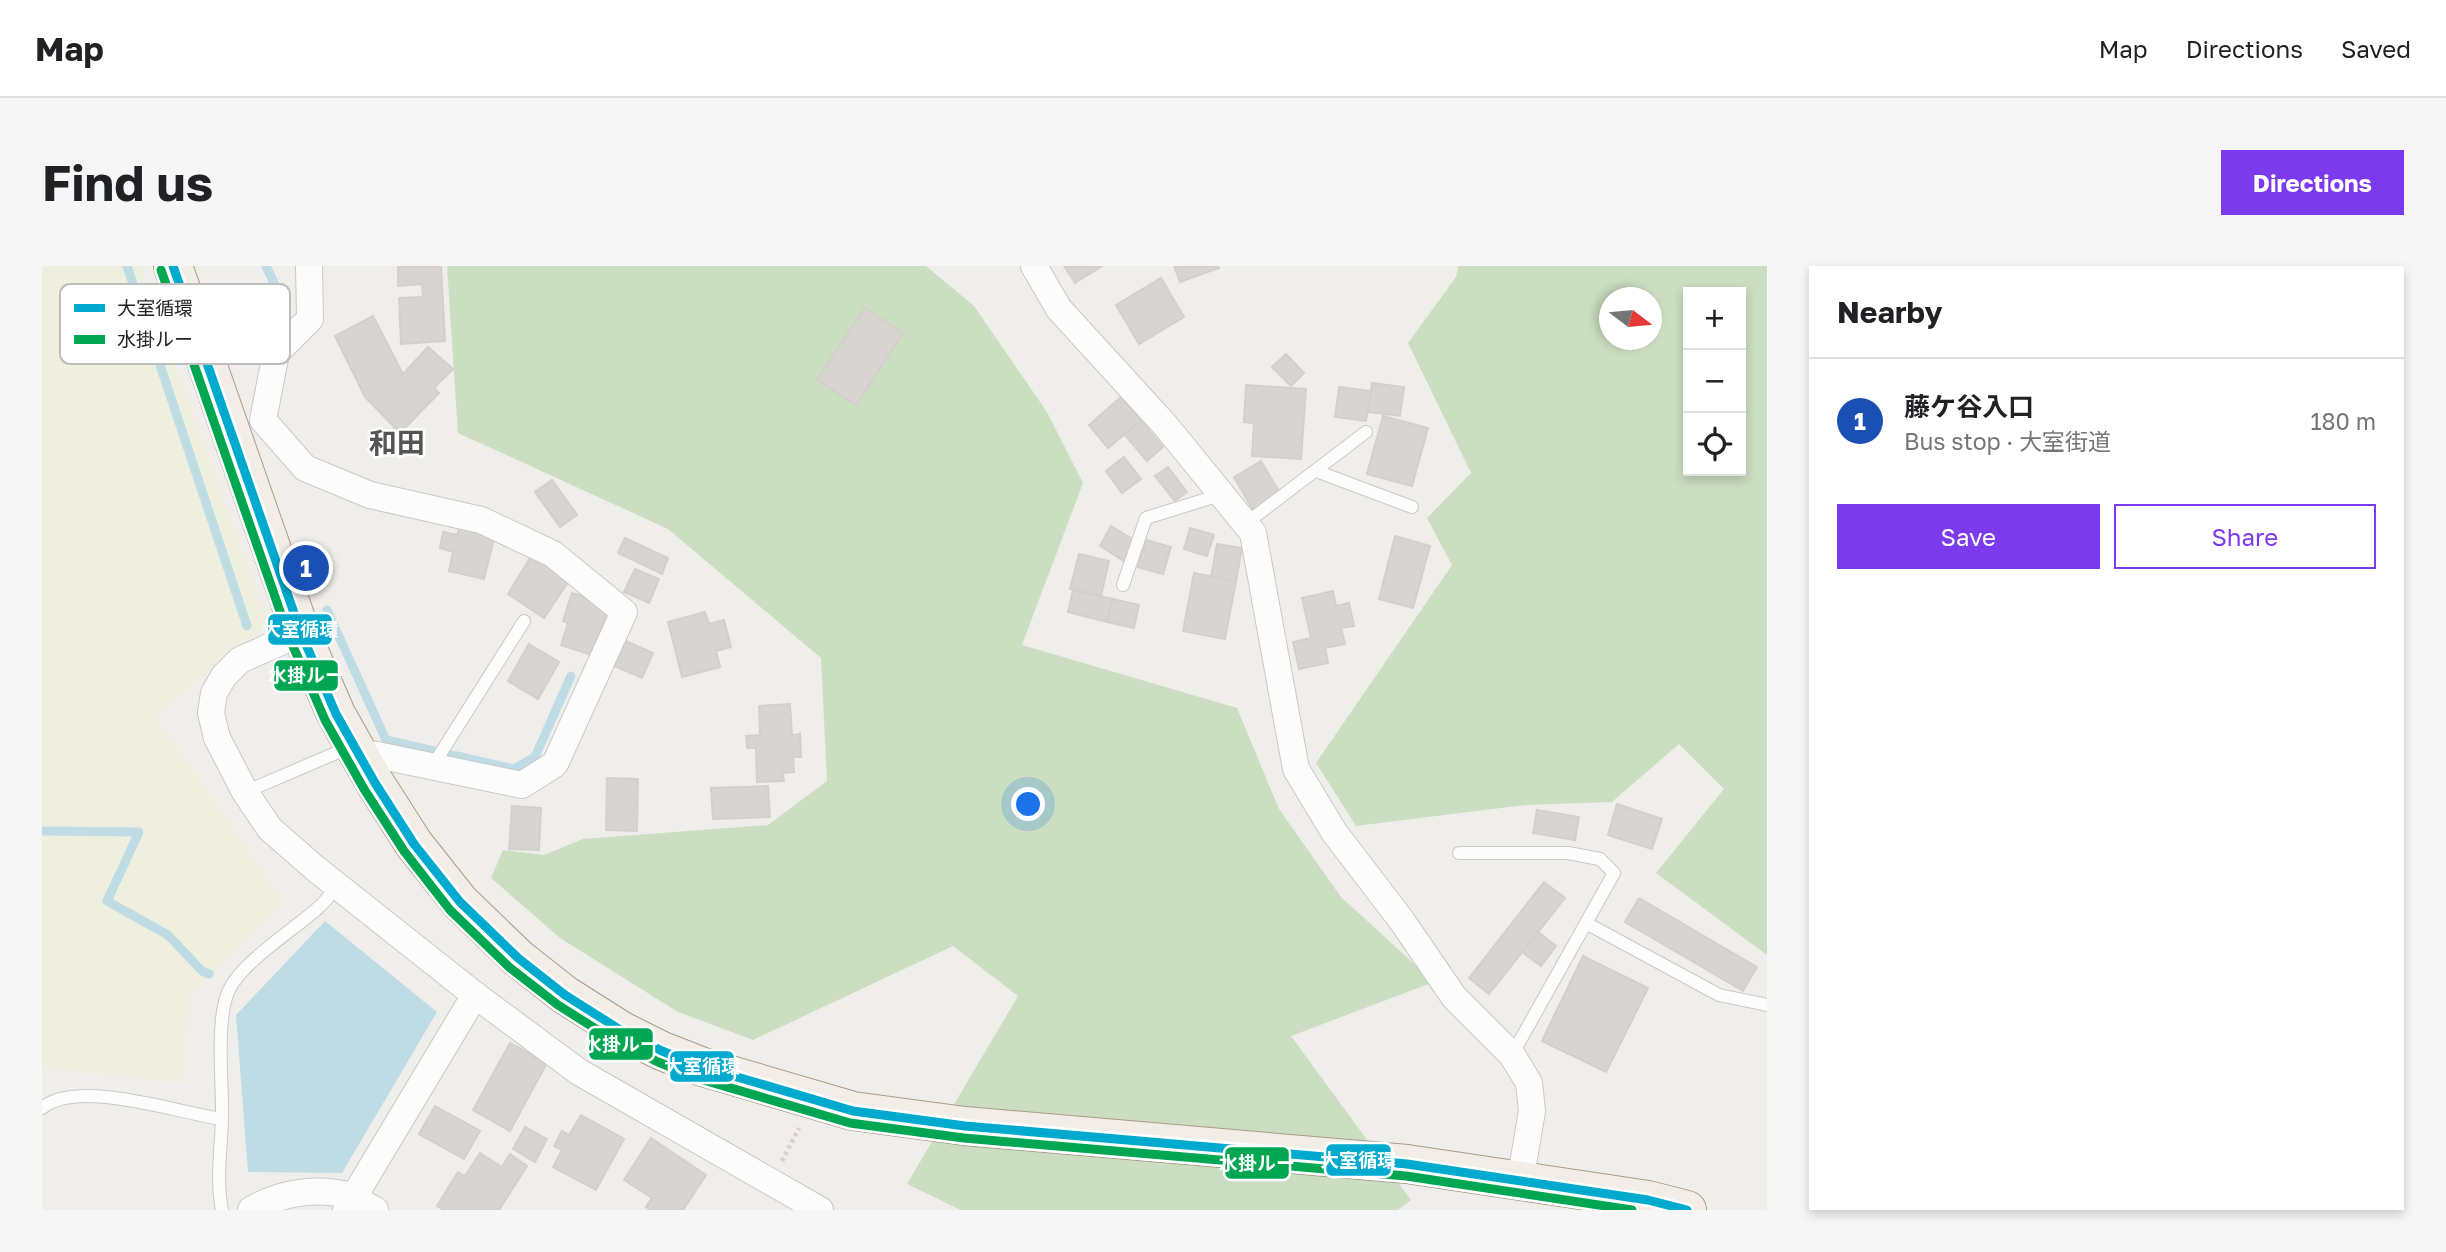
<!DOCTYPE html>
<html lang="en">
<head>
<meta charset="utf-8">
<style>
	:root { --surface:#fff; --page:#f6f6f6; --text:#202124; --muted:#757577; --line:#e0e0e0; --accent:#7c3aed }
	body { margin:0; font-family:"Golos Text","Noto Sans JP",sans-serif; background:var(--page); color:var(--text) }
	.controls { position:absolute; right:21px; top:21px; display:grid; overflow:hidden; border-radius:0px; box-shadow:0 4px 10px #0003 }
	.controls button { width:63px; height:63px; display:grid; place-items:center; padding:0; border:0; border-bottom:2px solid var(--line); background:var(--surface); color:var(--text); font:35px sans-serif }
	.compass { position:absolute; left:1557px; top:21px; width:63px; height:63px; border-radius:50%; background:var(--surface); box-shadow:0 4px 10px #0003; rotate:106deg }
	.you { position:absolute; left:987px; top:539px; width:24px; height:24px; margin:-18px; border:5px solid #fff; border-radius:50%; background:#1a73e8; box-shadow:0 0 0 10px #1a73e833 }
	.badge { display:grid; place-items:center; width:46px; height:46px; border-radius:50%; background:var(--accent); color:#fff; font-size:23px; font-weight:700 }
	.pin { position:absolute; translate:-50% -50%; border:4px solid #fff; box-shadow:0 2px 7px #0006 }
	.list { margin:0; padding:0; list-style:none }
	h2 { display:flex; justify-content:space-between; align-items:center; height:91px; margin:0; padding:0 28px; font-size:30px }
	h2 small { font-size:23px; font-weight:400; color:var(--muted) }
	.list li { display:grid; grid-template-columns:46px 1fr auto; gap:21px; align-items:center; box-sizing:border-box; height:126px; padding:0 28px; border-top:2px solid var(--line) }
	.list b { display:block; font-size:26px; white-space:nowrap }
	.list p { margin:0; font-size:23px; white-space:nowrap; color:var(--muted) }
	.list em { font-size:23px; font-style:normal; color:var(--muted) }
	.actions { display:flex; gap:14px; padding:21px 28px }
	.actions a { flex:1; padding:16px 0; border:2px solid var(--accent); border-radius:0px; text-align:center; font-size:24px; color:var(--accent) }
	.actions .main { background:var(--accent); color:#fff }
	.icon { flex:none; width:38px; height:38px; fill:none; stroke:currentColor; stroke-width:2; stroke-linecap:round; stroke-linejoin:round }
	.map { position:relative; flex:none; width:1725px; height:944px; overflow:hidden; border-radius:0px }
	header { display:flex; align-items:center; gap:42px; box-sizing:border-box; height:98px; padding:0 35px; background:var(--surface); border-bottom:2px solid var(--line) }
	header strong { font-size:33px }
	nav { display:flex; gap:38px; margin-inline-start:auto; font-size:24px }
	.intro { display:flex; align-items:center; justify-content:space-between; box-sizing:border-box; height:168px; padding:0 42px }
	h1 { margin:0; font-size:49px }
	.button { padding:18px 32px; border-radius:0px; background:var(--accent); color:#fff; font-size:24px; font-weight:700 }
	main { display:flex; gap:42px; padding:0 42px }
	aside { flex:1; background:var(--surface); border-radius:0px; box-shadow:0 4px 10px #0003 }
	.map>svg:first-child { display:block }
</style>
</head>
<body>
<header>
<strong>Map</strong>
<nav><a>Map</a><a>Directions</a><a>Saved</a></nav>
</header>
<div class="intro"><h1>Find us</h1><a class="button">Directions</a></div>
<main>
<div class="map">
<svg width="1725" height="944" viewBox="0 0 1725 944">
	<rect width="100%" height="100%" fill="#f0eeeb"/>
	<path fill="#efefdf" d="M0 0H98L227 357 113 450 242 637 148 729 140 817 0 802Z"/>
	<g fill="#cbdec1" fill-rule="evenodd">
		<path d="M405 0H884L932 40 1005 146 1041 217 980 379 1195 442 1237 543 1299 631 1392 716 1249 770 1369 934 1356 944H919L865 918 976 730 911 680 711 774 636 746 518 672 449 612 461 584 502 589 541 573 726 559 785 515 779 392 626 263 416 167Z"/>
		<path d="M1416 0H1725V689L1614 607 1682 523 1637 478 1570 536 1483 539 1314 560 1274 497 1410 299 1385 252 1429 207 1366 77 1414 11ZM1646 26H1699V205H1646ZM1568 32H1610V74H1568Z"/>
	</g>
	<path fill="#bfdbe3" d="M283 655 395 746 300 907 206 906 194 749Z"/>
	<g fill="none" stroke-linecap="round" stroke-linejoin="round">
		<g stroke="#bfdbe3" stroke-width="9">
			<path d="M85 0 205 360"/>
			<path d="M224 0 232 17"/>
			<path d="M285 344 344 474 472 503 493 491 529 410"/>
			<path d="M0 565 97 566 65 635 126 669 160 705 167 708"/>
		</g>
	</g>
	<g fill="#d7d4d2" stroke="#d3d0cc" stroke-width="2">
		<path d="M356 0H399L403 75 359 78 357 32 381 31 380 18 356 20Z"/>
		<path d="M1022 0H1060L1033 17Z"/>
		<path d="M1132 0H1176L1177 2 1138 16Z"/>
		<path d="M1119 12 1142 51 1097 78 1074 39Z"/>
		<path d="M823 42 861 67 814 139 775 114Z"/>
		<path d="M331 50 361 108 386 81 411 103 392 122 397 127 358 167 323 131 293 70Z"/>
		<path d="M1244 88 1262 107 1249 120 1230 101Z"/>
		<path d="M1330 117 1362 121 1358 150 1326 146Z"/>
		<path d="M1204 119 1264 123 1259 193 1210 190 1212 157 1202 156Z"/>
		<path d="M1297 121 1329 125 1324 155 1293 151Z"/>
		<path d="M1079 131 1099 155 1066 182 1047 159Z"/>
		<path d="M1341 150 1386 162 1370 220 1325 208Z"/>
		<path d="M1099 155 1121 181 1105 195 1082 168Z"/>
		<path d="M1082 191 1099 213 1080 227 1064 205Z"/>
		<path d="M1219 195 1238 227 1211 244 1192 211Z"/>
		<path d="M1126 201 1145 226 1133 235 1113 210Z"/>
		<path d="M510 214 535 249 518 261 493 226Z"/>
		<path d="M418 260 453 268 442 313 407 305 411 286 398 282 401 266 415 269Z"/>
		<path d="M1069 260 1094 275 1082 295 1058 280Z"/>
		<path d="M1148 262 1172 269 1165 290 1142 283Z"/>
		<path d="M1353 270 1388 280 1371 342 1337 333Z"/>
		<path d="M583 272 626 292 620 308 576 287Z"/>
		<path d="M1104 274 1129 281 1121 308 1096 301Z"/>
		<path d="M1175 278 1200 282 1194 315 1169 311Z"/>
		<path d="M1037 288 1067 295 1059 330 1028 323Z"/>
		<path d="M490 289 528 313 502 352 466 328Z"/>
		<path d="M593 303 617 313 607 337 582 326Z"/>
		<path d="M1152 307 1194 315 1183 373 1141 365Z"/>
		<path d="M1031 324 1071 333 1065 356 1026 346Z"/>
		<path d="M1291 325 1294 340 1307 337 1312 360 1299 362 1303 378 1283 382 1286 397 1257 403 1251 376 1269 372 1260 332Z"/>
		<path d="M530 327 567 339 550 389 519 379 526 357 521 355Z"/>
		<path d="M1071 333 1097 339 1092 362 1065 356Z"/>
		<path d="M663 346 667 358 682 354 689 381 674 385 678 401 640 411 626 356Z"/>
		<path d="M579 373 611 387 600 412 568 398Z"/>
		<path d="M487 378 517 396 496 433 466 415Z"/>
		<path d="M748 438 750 469 758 468 759 491H751L752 506 741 507 742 515 715 516 714 482H705L704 470 718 469 717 440Z"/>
		<path d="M565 512 596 513 595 565 564 564Z"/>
		<path d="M726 520 728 551 671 553 669 522Z"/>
		<path d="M1575 538 1620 553 1610 583 1566 569Z"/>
		<path d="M470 540 499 542 497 584 467 583Z"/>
		<path d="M1495 544 1537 551 1533 574 1491 567Z"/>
		<path d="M1502 616 1523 632 1447 728 1427 712Z"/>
		<path d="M1597 632 1715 701 1701 725 1583 656Z"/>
		<path d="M1496 666 1514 680 1499 700 1480 686Z"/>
		<path d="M1541 690 1606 722 1564 806 1500 775Z"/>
		<path d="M468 777 505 797 468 865 431 844Z"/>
		<path d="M393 840 438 865 422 893 377 868Z"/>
		<path d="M539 849 582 873 554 924 511 901 520 884 512 880 520 865 527 869Z"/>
		<path d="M483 861 505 873 493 896 471 883Z"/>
		<path d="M609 872 664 909 641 944H609L604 941 610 932 582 914Z"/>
		<path d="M438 887 460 901 468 888 485 900 457 944H402L395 940 416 906 423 910Z"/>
	</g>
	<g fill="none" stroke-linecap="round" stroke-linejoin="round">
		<defs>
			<g id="lane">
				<path d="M1274 205 1370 241"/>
				<path d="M1203 258 1324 166"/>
				<path d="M1081 319 1104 252 1178 229"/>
				<path d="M390 501 482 355"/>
				<path d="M203 526 308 481"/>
				<path d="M1417 587H1526L1558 593 1572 607 1470 789"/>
				<path d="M1544 657 1677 729 1725 739"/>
				<path d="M0 842C36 812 136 847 180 853"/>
				<path d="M180 944C174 914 179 883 180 853 181 819 173 753 187 724 201 695 253 663 277 641 284 635 289 627 295 620"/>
			</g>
			<g id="street">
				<path d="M267 0 268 53 234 87 221 154 263 202 328 229 439 254 511 288 582 346 513 498 480 519 335 489 316 487"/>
				<path d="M992 0 1017 43 1123 159 1211 267 1254 503 1292 566 1360 655 1412 731 1470 789 1487 817 1490 845 1478 916"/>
				<path d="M259 367 198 394 182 410 172 427 169 447 175 472 203 526 228 563 274 603 433 729 537 806 778 944"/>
				<path d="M209 944C239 926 275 921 309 930 317 933 325 940 333 944"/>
				<path d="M304 944 433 729"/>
			</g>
			<path id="primary" d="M131 0 259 367 294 448 333 517 372 578 418 636 476 692 523 729 580 765 620 785 661 801 811 845 923 860 1365 898 1606 934 1645 944"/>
		</defs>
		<use href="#lane" stroke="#c9c8c7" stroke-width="14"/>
		<use href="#street" stroke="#c9c8c7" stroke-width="28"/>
		<use href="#primary" stroke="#a79c86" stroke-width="40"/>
		<path stroke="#dccecd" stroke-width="4.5" stroke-dasharray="3.5 3.5" stroke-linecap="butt" d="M740 895 757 862"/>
		<use href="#lane" stroke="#fdfcfc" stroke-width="12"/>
		<use href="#street" stroke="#fdfcfc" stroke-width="26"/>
		<use href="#primary" stroke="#f3ede7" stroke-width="38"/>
		<defs>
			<path id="bus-1" d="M131 0 259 367 294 448 333 517 372 578 418 636 476 692 523 729 580 765 620 785 661 801 811 845 923 860 1365 898 1606 934 1645 944"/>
			<path id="bus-2" d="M119 4 247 371 283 454 322 523 362 585 408 644 467 701 516 739 573 775 616 796 658 813 808 857 922 872 1364 910 1590 944"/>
		</defs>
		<use href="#bus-1" stroke="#fff" stroke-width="14"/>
		<use href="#bus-2" stroke="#fff" stroke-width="14"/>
		<use href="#bus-1" stroke="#00a9ce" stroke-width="9"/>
		<use href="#bus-2" stroke="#00a651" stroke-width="9"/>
	</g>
	<g text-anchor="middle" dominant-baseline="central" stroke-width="5" stroke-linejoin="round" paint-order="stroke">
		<g font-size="28" font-weight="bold" fill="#555" stroke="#fff">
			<text x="355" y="176">和田</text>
		</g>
	</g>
	<rect x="18" y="18" width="230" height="80" rx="10" fill="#fff" stroke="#bdbdbd" stroke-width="2"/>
	<rect x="32" y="38" width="31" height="8" fill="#00a9ce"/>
	<rect x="32" y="69" width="31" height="9" fill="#00a651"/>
	<g font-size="19" fill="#222">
		<text x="75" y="49">大室循環</text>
		<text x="75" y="80">水掛ルー</text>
	</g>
	<g stroke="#fff" stroke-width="2.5">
		<rect x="225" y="347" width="66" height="33" rx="7" fill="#00a9ce"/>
		<rect x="231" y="393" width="66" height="33" rx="7" fill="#00a651"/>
		<rect x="546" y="761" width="66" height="34" rx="7" fill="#00a651"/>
		<rect x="627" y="784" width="66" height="33" rx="7" fill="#00a9ce"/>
		<rect x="1283" y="877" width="67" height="34" rx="7" fill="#00a9ce"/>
		<rect x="1182" y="880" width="66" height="34" rx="7" fill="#00a651"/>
	</g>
	<g font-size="19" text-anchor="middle" font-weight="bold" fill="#fff">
		<text x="258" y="370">大室循環</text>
		<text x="264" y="416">水掛ルー</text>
		<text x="579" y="785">水掛ルー</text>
		<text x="660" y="807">大室循環</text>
		<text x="1316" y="901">大室循環</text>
		<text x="1215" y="904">水掛ルー</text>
	</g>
</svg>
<div class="controls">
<button>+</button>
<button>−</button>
<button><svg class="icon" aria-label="locate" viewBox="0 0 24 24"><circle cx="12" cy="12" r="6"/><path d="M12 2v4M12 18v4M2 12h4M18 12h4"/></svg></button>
</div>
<svg class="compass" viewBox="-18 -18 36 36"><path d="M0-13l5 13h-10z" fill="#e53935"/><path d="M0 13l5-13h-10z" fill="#757577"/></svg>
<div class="you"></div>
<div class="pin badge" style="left:264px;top:302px;background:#1a4fb4">1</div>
</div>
<aside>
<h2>Nearby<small></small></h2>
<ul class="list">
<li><span class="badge" style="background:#1a4fb4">1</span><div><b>藤ケ谷入口</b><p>Bus stop · 大室街道</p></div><em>180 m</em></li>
</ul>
<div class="actions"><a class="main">Save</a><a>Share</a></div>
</aside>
</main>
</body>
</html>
